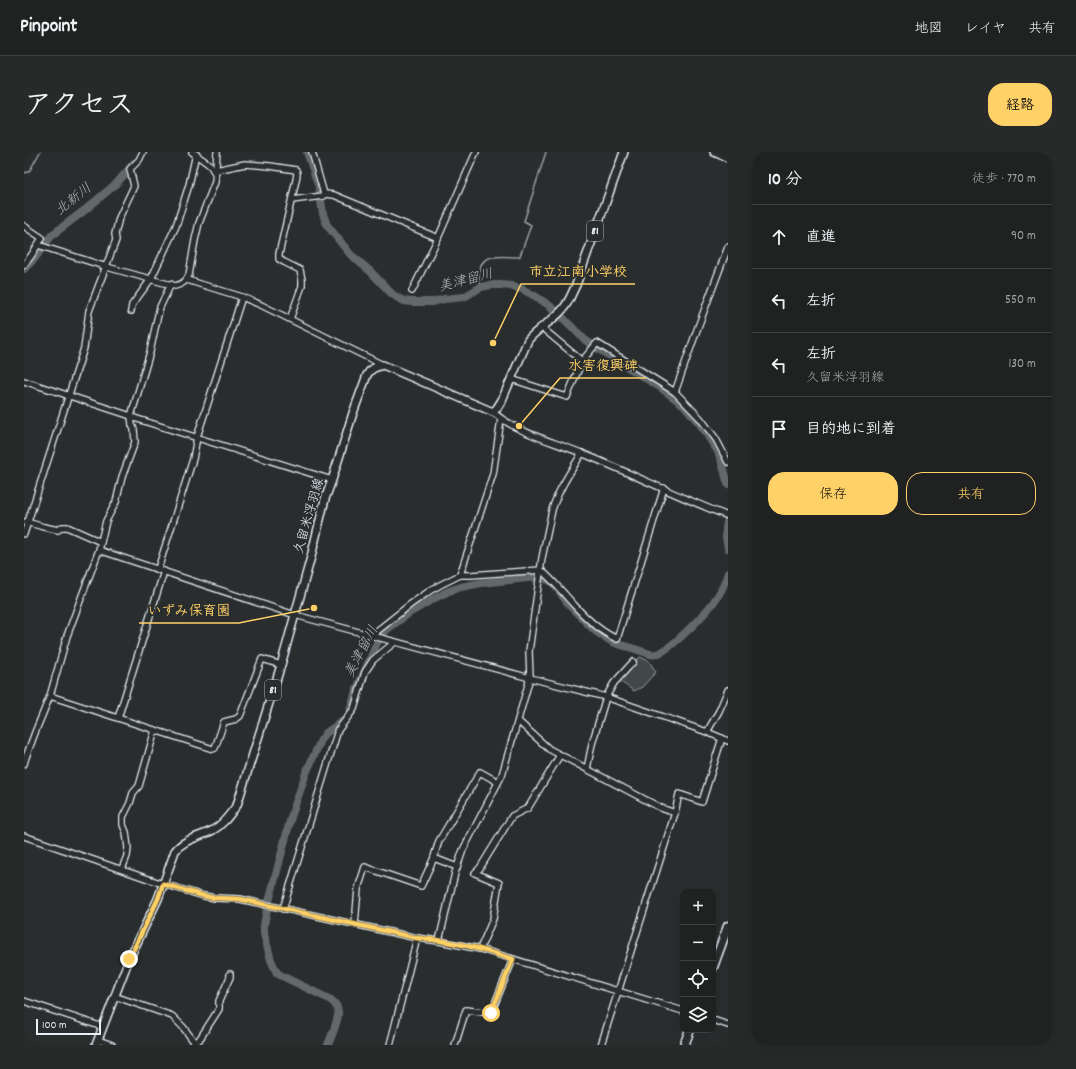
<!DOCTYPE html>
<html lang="ja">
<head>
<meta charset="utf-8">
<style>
	:root { --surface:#202222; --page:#282a2a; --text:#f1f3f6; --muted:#a2a4a5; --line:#3d3f40; --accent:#ffd166 }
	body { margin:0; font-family:Dekko,"Klee One",sans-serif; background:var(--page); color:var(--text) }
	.controls { position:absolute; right:12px; bottom:12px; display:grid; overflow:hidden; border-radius:8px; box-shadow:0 4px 16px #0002 }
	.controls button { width:36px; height:36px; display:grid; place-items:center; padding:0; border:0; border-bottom:1px solid var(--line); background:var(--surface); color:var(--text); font:20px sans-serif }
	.scale { position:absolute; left:12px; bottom:10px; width:65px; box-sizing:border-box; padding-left:4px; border:2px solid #e8f1f8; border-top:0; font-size:11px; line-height:14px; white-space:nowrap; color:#e8f1f8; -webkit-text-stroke:3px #2a2d2e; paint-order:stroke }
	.stop { position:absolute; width:12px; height:12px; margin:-9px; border:3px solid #ffd166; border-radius:50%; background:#fff }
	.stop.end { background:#ffd166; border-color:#fff; box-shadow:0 1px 4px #0008 }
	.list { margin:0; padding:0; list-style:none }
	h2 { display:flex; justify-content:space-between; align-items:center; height:52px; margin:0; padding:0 16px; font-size:17px }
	h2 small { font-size:13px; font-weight:400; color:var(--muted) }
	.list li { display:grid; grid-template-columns:26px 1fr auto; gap:12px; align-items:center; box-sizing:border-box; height:64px; padding:0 16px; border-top:1px solid var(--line) }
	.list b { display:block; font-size:15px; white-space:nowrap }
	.list p { margin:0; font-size:13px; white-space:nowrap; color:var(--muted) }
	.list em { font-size:13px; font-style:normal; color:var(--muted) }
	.actions { display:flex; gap:8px; padding:12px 16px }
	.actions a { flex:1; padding:9px 0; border:1px solid var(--accent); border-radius:16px; text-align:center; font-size:14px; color:var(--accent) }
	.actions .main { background:var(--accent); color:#111 }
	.icon { flex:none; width:22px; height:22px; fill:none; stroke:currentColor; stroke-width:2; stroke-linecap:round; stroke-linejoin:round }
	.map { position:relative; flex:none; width:704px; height:893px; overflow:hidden; border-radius:16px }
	header { display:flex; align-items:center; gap:24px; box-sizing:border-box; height:56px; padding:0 20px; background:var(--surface); border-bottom:1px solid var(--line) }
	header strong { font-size:19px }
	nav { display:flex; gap:22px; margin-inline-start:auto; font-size:14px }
	.intro { display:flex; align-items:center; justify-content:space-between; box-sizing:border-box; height:96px; padding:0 24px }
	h1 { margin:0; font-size:28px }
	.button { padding:10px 18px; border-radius:16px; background:var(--accent); color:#111; font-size:14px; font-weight:700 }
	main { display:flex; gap:24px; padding:0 24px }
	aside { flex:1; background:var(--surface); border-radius:16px; box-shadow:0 4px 16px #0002 }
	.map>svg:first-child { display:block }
</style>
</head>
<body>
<header>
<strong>Pinpoint</strong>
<nav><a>地図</a><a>レイヤ</a><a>共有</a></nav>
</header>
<div class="intro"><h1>アクセス</h1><a class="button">経路</a></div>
<main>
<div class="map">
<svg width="704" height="893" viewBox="0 0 704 893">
	<rect width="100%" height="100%" fill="#2a2d2e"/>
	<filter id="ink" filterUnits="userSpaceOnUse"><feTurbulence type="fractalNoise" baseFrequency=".025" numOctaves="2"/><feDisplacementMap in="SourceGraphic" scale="8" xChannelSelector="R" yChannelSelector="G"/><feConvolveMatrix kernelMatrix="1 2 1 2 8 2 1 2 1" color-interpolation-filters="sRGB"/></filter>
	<g filter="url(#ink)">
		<path fill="#424648" stroke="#959ca0" d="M616 505 625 509 632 520 618 535 610 539 594 528Z"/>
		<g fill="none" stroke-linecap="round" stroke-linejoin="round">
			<g stroke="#989fa3" stroke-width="1.5">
				<path d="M0 21 4 20 6 18 16 0"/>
				<path d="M457 135C456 131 455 127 455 123 455 99 478 105 495 105L496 104 507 73 500 69 522 0"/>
				<path d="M0 892V893"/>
			</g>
			<g stroke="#63686b" stroke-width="8">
				<path d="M283 0 295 35 299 62 303 73 326 102 346 119 368 142 374 146 380 149 388 150H409L420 147 440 145 457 135 467 133H478L486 134 498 137 511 144 526 154 536 163 561 188 570 194 636 235 660 253 676 272 693 298 697 307 704 332"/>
				<path d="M0 117 10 107 28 83 61 58 93 31 110 11"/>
				<path d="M704 365C701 377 701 384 704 396"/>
				<path d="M304 893C307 885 315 867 314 860 314 854 310 850 305 847L258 824 253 821 247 808 240 782V773L243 757 267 665 282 621 297 588 302 581 323 566 325 562 332 539 353 491 362 478 385 461 407 448 425 439 437 435 457 431 513 425 525 428 530 432 546 454 564 472 574 481 585 488 594 492 611 497 626 502C628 502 630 503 632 502 645 500 683 460 691 448 697 440 701 431 704 421"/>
			</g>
			<defs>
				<g id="minor">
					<path d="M168 0 186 13 191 21"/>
					<path d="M288 0 300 42"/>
					<path d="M192 18 221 12 246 14 272 18 273 22 272 28 255 102V107L260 110 276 118 278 128V134L266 167"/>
					<path d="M300 42 310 43 414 86"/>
					<path d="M268 48 299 44 300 42"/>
					<path d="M0 74 18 86 7 104 0 113"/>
					<path d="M14 93 83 115 151 134C158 132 162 130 165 123L171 88 175 71 191 30 193 0"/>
					<path d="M163 128 218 145 237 153 359 213"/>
					<path d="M388 139 414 86 452 0"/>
					<path d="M107 159 108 153 127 127 152 74 165 33 172 2"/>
					<path d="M517 175 558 209"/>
					<path d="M487 227 543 245 558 209 573 191 651 240 676 266 692 287 704 310"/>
					<path d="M0 229 107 264"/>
					<path d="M651 240 674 175 704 95"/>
					<path d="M469 260C493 281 528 289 557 301 607 321 654 345 704 364"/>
					<path d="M107 265 308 328"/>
					<path d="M2 370 20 375 34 378 38 375H43L77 390"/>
					<path d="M0 382 60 196 65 159 92 88 91 82 95 66 110 34 106 17 115 8 119 0"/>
					<path d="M75 398 271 463 506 526 582 545 683 580 704 589"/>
					<path d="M134 417 169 307 173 285 218 145"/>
					<path d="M436 423 469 322 477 267"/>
					<path d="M348 483 387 452 407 438 418 432 436 423H447L517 418C530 429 540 442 551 454 563 467 577 480 593 487L640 336"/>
					<path d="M26 544 189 597 191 596 200 570 212 567 216 564 238 507 257 513"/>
					<path d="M94 566 140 419"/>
					<path d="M494 569 525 597 637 656 651 661"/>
					<path d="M683 580 695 559 704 538"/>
					<path d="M0 612 2 605 12 578 26 544 43 484 75 398 82 369 92 350 98 325 111 290 110 277 108 273 107 264 126 200 133 167 136 155 147 132"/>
					<path d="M563 617 568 592 582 545 590 531 609 510"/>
					<path d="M0 684 139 732 180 744 191 746 216 747 393 786 415 789 456 797 659 859"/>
					<path d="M410 706 433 715"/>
					<path d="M98 717 103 704 104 696 102 680 99 673V665L106 651 109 641 115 634 131 578"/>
					<path d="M259 757 314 578 330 557 341 520 349 508 371 490"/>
					<path d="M331 772 334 737 341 715 397 734 409 708 415 689 456 620 474 630"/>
					<path d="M415 789 431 721 439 698 478 623 506 526 505 499 518 406 528 358C534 338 547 319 558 301"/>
					<path d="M456 797 469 767 475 731 451 721 456 716 488 664 504 656 536 603"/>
					<path d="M90 844 148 864 159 875 171 891 169 893"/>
					<path d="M0 849 79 875"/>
					<path d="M689 868 704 873"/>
					<path d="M74 888 88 893"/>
					<path d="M171 891 175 888 195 857V849L206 825V822"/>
					<path d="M366 893 393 786"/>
					<path d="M431 893 442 858 467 861 489 807"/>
					<path d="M577 893 651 661 655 642 678 650 698 586"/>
				</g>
				<g id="major">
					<path d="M690 0 704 6"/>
					<path d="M72 893 105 807 134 747 151 699C160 687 176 685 189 678 199 673 206 662 213 653L257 513 287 405 301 347 308 328 329 261 343 223C347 216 352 215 359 213L469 260 473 256 478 248 504 188C514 176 529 169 539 157 545 150 548 141 552 133L600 0"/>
				</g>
				<g id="highway">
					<path d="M689 815 704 774"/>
					<path d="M660 893 666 878"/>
				</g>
			</defs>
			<use href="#minor" stroke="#e8f1f8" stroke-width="8"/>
			<use href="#major" stroke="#e8f1f8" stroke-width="10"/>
			<use href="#highway" stroke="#e8f1f8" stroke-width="11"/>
			<use href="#minor" stroke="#2a2d2e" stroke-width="5.5"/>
			<use href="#major" stroke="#2a2d2e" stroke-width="7"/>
			<use href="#highway" stroke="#2a2d2e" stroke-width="8"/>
		</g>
	</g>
	<g fill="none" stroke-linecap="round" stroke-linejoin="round" filter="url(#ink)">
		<path stroke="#ffd166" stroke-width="5" d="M105 807 134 747 139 732 180 744 191 746 216 747 393 786C414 788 435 791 455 797 466 800 478 804 489 807L467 861"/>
	</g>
	<g text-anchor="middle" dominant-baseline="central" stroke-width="3.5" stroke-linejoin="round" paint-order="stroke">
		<g fill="#2a2d2e" stroke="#afb6bb" stroke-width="1">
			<rect x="563" y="69" width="16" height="20" rx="3"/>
			<rect x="241" y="528" width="16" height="20" rx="3"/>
		</g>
		<g font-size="12" font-weight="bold" fill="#e8f1f8">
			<text x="571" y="79">81</text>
			<text x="249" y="538">81</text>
		</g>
		<g font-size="13" fill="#e8f1f8" stroke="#2a2d2e">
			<text transform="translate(286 364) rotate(-74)">久留米浮羽線</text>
		</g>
		<g font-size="14" font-style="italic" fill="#acb3b9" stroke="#2a2d2e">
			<text transform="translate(50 48) rotate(-39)">北新川</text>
			<text transform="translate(442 129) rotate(-14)">美津留川</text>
			<text transform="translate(338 500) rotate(-62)">美津留川</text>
		</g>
	</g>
	<path fill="none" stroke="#ffd166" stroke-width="1.5" d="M469 191L497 132H611M495 274L536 226H622M290 456L215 471H115"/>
	<g fill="#ffd166" stroke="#2a2d2e" stroke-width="1.5">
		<circle cx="469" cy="191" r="4"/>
		<circle cx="495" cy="274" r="4"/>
		<circle cx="290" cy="456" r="4"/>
	</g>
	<g font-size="14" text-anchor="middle" font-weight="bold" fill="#ffd166" stroke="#2a2d2e" stroke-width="3.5" stroke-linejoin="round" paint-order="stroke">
		<text x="554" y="124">市立江南小学校</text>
		<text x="579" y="218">水害復興碑</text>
		<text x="165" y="463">いずみ保育園</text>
	</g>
</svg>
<div class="controls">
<button>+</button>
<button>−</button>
<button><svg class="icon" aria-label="locate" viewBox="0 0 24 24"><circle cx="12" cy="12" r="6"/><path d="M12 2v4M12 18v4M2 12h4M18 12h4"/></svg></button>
<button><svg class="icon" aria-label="layers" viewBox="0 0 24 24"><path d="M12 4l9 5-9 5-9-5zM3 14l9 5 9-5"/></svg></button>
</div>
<div class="scale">100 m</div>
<div class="stop" style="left:467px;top:861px"></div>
<div class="stop end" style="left:105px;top:807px"></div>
</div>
<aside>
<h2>10 分<small>徒歩 · 770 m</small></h2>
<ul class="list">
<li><svg class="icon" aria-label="ahead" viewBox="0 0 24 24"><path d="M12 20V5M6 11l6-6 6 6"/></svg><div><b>直進</b></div><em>90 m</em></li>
<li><svg class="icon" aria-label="left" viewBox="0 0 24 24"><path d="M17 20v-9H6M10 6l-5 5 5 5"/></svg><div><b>左折</b></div><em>550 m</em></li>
<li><svg class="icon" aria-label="left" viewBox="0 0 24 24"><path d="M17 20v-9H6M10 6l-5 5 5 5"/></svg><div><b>左折</b><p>久留米浮羽線</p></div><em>130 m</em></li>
<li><svg class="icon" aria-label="arrive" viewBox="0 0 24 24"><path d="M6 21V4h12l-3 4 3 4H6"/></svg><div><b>目的地に到着</b></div></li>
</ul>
<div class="actions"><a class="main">保存</a><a>共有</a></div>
</aside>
</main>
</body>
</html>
